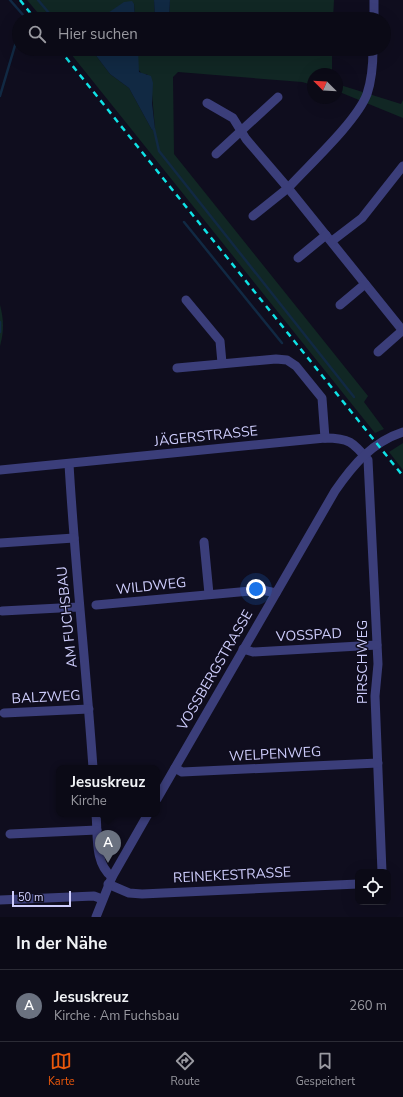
<!DOCTYPE html>
<html lang="de">
<head>
<meta charset="utf-8">
<style>
	:root { --surface:#0b0a16; --page:#14131f; --text:#f1f3f6; --muted:#9a9aa1; --line:#2b2b35; --accent:#ea580c }
	body { margin:0; font-family:"Nunito Sans",sans-serif; background:var(--page); color:var(--text) }
	.controls { position:absolute; right:12px; bottom:12px; display:grid; overflow:hidden; border-radius:8px; box-shadow:0 4px 16px #0002 }
	.controls button { width:36px; height:36px; display:grid; place-items:center; padding:0; border:0; border-bottom:1px solid var(--line); background:var(--surface); color:var(--text); font:20px sans-serif }
	.compass { position:absolute; left:307px; top:68px; width:36px; height:36px; border-radius:50%; background:var(--surface); box-shadow:0 4px 16px #0002; rotate:294deg }
	.scale { position:absolute; left:12px; bottom:10px; width:59px; box-sizing:border-box; padding-left:4px; border:2px solid #cecdfc; border-top:0; font-size:11px; line-height:14px; white-space:nowrap; color:#cecdfc; -webkit-text-stroke:3px #0f0d1e; paint-order:stroke }
	.you { position:absolute; left:256px; top:589px; width:14px; height:14px; margin:-10px; border:3px solid #fff; border-radius:50%; background:#1a73e8; box-shadow:0 0 0 6px #1a73e833 }
	.badge { display:grid; place-items:center; width:26px; height:26px; border-radius:50%; background:var(--accent); color:#fff; font-size:13px; font-weight:700 }
	.pin { position:absolute; translate:-50% -33px; filter:drop-shadow(0 1px 2px #0008) }
	.pin::after { content:''; position:absolute; top:21px; width:14px; height:12px; background:inherit; clip-path:polygon(0 0,100% 0,50% 100%) }
	.popup { position:absolute; left:56px; top:765px; width:104px; height:52px; box-sizing:border-box; display:grid; place-content:center; border-radius:8px; background:var(--surface); filter:drop-shadow(0 1px 3px #0005); font-size:13px; white-space:nowrap; color:var(--muted) }
	.popup b { font-size:15px; color:var(--text) }
	.popup::after { content:''; position:absolute; left:50%; top:100%; margin-left:-8px; border:8px solid transparent; border-top-color:var(--surface) }
	.list { margin:0; padding:0; list-style:none }
	h2 { display:flex; justify-content:space-between; align-items:center; height:52px; margin:0; padding:0 16px; font-size:17px }
	h2 small { font-size:13px; font-weight:400; color:var(--muted) }
	.list li { display:grid; grid-template-columns:26px 1fr auto; gap:12px; align-items:center; box-sizing:border-box; height:72px; padding:0 16px; border-top:1px solid var(--line) }
	.list b { display:block; font-size:15px; white-space:nowrap }
	.list p { margin:0; font-size:13px; white-space:nowrap; color:var(--muted) }
	.list em { font-size:13px; font-style:normal; color:var(--muted) }
	.icon { flex:none; width:22px; height:22px; fill:none; stroke:currentColor; stroke-width:2; stroke-linecap:round; stroke-linejoin:round }
	.map { position:relative; flex:none; width:403px; height:917px; overflow:hidden }
	.search { position:absolute; background:var(--surface); box-shadow:0 4px 16px #0002; left:12px; right:12px; top:12px; height:44px; display:flex; align-items:center; gap:10px; box-sizing:border-box; padding:0 14px; border-radius:22px; color:var(--muted); font-size:15px }
	.sheet { height:124px; background:var(--surface) }
	nav { display:flex; justify-content:space-around; align-items:center; box-sizing:border-box; height:56px; border-top:1px solid var(--line); background:var(--surface); font-size:11px; color:var(--muted) }
	nav a { display:grid; justify-items:center; gap:2px }
	nav .on { color:var(--accent) }
	.map>svg:first-child { display:block }
</style>
</head>
<body>
<div class="map">
<svg width="403" height="917" viewBox="0 0 403 917">
	<rect width="100%" height="100%" fill="#0f0d1e"/>
	<g fill="#112724">
		<path d="M27 0H154L155 19H135L134 4 124 3 99 19H43Z"/>
		<path d="M170 0H334L333 19H169Z"/>
		<path d="M67 49H91L110 74 129 88 152 130 155 129 152 94 147 74H142L138 69V49H332V74H313V85L302 82 178 72 173 77 174 154 368 396 364 402 384 429 375 433Z"/>
		<path d="M337 84 401 104 403 100V118L337 91Z"/>
		<path d="M0 305C4 320 4 331 0 346Z"/>
		<path d="M403 443V470L389 452Z"/>
	</g>
	<g fill="#112943">
		<path d="M154 0H170L169 19H155Z"/>
		<path d="M132 1 134 4 135 19H99L124 2Z"/>
		<path d="M91 49H138L139 72 151 76 153 83 152 103 155 129 152 130 129 88 110 74Z"/>
	</g>
	<g fill="none" stroke-linecap="round" stroke-linejoin="round">
		<g stroke="#112943" stroke-width="2.5">
			<path d="M10 0 24 16 23 19"/>
			<path d="M38 0 54 19"/>
			<path d="M0 96 19 32"/>
			<path d="M154 129 159 151 354 397"/>
			<path d="M184 222 282 343"/>
			<path d="M0 322V332"/>
		</g>
		<g stroke="#3b3e7a" stroke-width="9">
			<path d="M374 19V0"/>
			<path d="M373 49C373 65 372 79 367 94 357 121 309 165 288 188L403 331"/>
			<path d="M207 103 233 118 246 139 288 188 253 216"/>
			<path d="M216 154 278 97"/>
			<path d="M332 241 362 218 403 166"/>
			<path d="M298 258 326 235"/>
			<path d="M186 300 220 341 222 363"/>
			<path d="M340 305 365 284"/>
			<path d="M378 352 402 331"/>
			<path d="M177 368 276 359 287 360 296 366 322 398 325 438"/>
			<path d="M69 464C75 566 86 667 93 768"/>
			<path d="M0 470 325 438C349 438 353 442 368 460L378 664 375 696 382 872"/>
			<path d="M204 542 209 594"/>
			<path d="M0 543 74 538"/>
			<path d="M96 605 262 590 276 593"/>
			<path d="M2 611 79 607"/>
			<path d="M243 649 253 652 377 645"/>
			<path d="M4 713 89 709"/>
			<path d="M175 768 182 772 378 763"/>
			<path d="M157 799 335 491C353 465 372 442 403 432"/>
			<path d="M96 814C98 835 94 863 112 877"/>
			<path d="M10 834 97 830"/>
			<path d="M108 884 129 893 142 894 358 884"/>
			<path d="M0 900 94 896 102 899"/>
			<path d="M96 917 112 877 148 814"/>
		</g>
		<g stroke="#0fe2e6" stroke-width="2.5" stroke-dasharray="6 5" stroke-linecap="butt">
			<path d="M20 0 35 19"/>
			<path d="M59 49 403 476"/>
		</g>
	</g>
	<g text-anchor="middle" dominant-baseline="central" stroke-width="3" stroke-linejoin="round" paint-order="stroke">
		<g font-size="14" fill="#cecdfc" stroke="#0f0d1e">
			<text transform="translate(206 436) rotate(-6)">JÄGERSTRASSE</text>
			<text transform="translate(151 586) rotate(-6)">WILDWEG</text>
			<text transform="translate(67 617) rotate(-96)">AM FUCHSBAU</text>
			<text transform="translate(309 635) rotate(-3)">VOSSPAD</text>
			<text transform="translate(362 662) rotate(-90)">PIRSCHWEG</text>
			<text transform="translate(215 670) rotate(-60)">VOSSBERGSTRASSE</text>
			<text transform="translate(46 697) rotate(-3)">BALZWEG</text>
			<text transform="translate(275 754) rotate(-3)">WELPENWEG</text>
			<text transform="translate(232 875) rotate(-3)">REINEKESTRASSE</text>
		</g>
	</g>
</svg>
<div class="controls">
<button><svg class="icon" aria-label="locate" viewBox="0 0 24 24"><circle cx="12" cy="12" r="6"/><path d="M12 2v4M12 18v4M2 12h4M18 12h4"/></svg></button>
</div>
<svg class="compass" viewBox="-18 -18 36 36"><path d="M0-13l5 13h-10z" fill="#e53935"/><path d="M0 13l5-13h-10z" fill="#9a9aa1"/></svg>
<div class="scale">50 m</div>
<div class="you"></div>
<div class="pin badge" style="left:108px;top:863px;background:#6b7280">A</div>
<div class="popup"><b>Jesuskreuz</b>Kirche</div>
<div class="search"><svg class="icon" aria-label="search" viewBox="0 0 24 24"><circle cx="10" cy="10" r="6"/><path d="M15 15l6 6"/></svg>Hier suchen</div>
</div>
<section class="sheet">
<h2>In der Nähe<small></small></h2>
<ul class="list">
<li><span class="badge" style="background:#6b7280">A</span><div><b>Jesuskreuz</b><p>Kirche · Am Fuchsbau</p></div><em>260 m</em></li>
</ul>
</section>
<nav>
<a class="on"><svg class="icon" aria-label="map" viewBox="0 0 24 24"><path d="M3 6l6-2 6 2 6-2v14l-6 2-6-2-6 2zM9 4v14M15 6v14"/></svg>Karte</a>
<a><svg class="icon" aria-label="directions" viewBox="0 0 24 24"><path d="M12 3l9 9-9 9-9-9zM9 14v-3h6M13 9l2 2-2 2"/></svg>Route</a>
<a><svg class="icon" aria-label="saved" viewBox="0 0 24 24"><path d="M7 4h10v16l-5-4-5 4z"/></svg>Gespeichert</a>
</nav>
</body>
</html>
